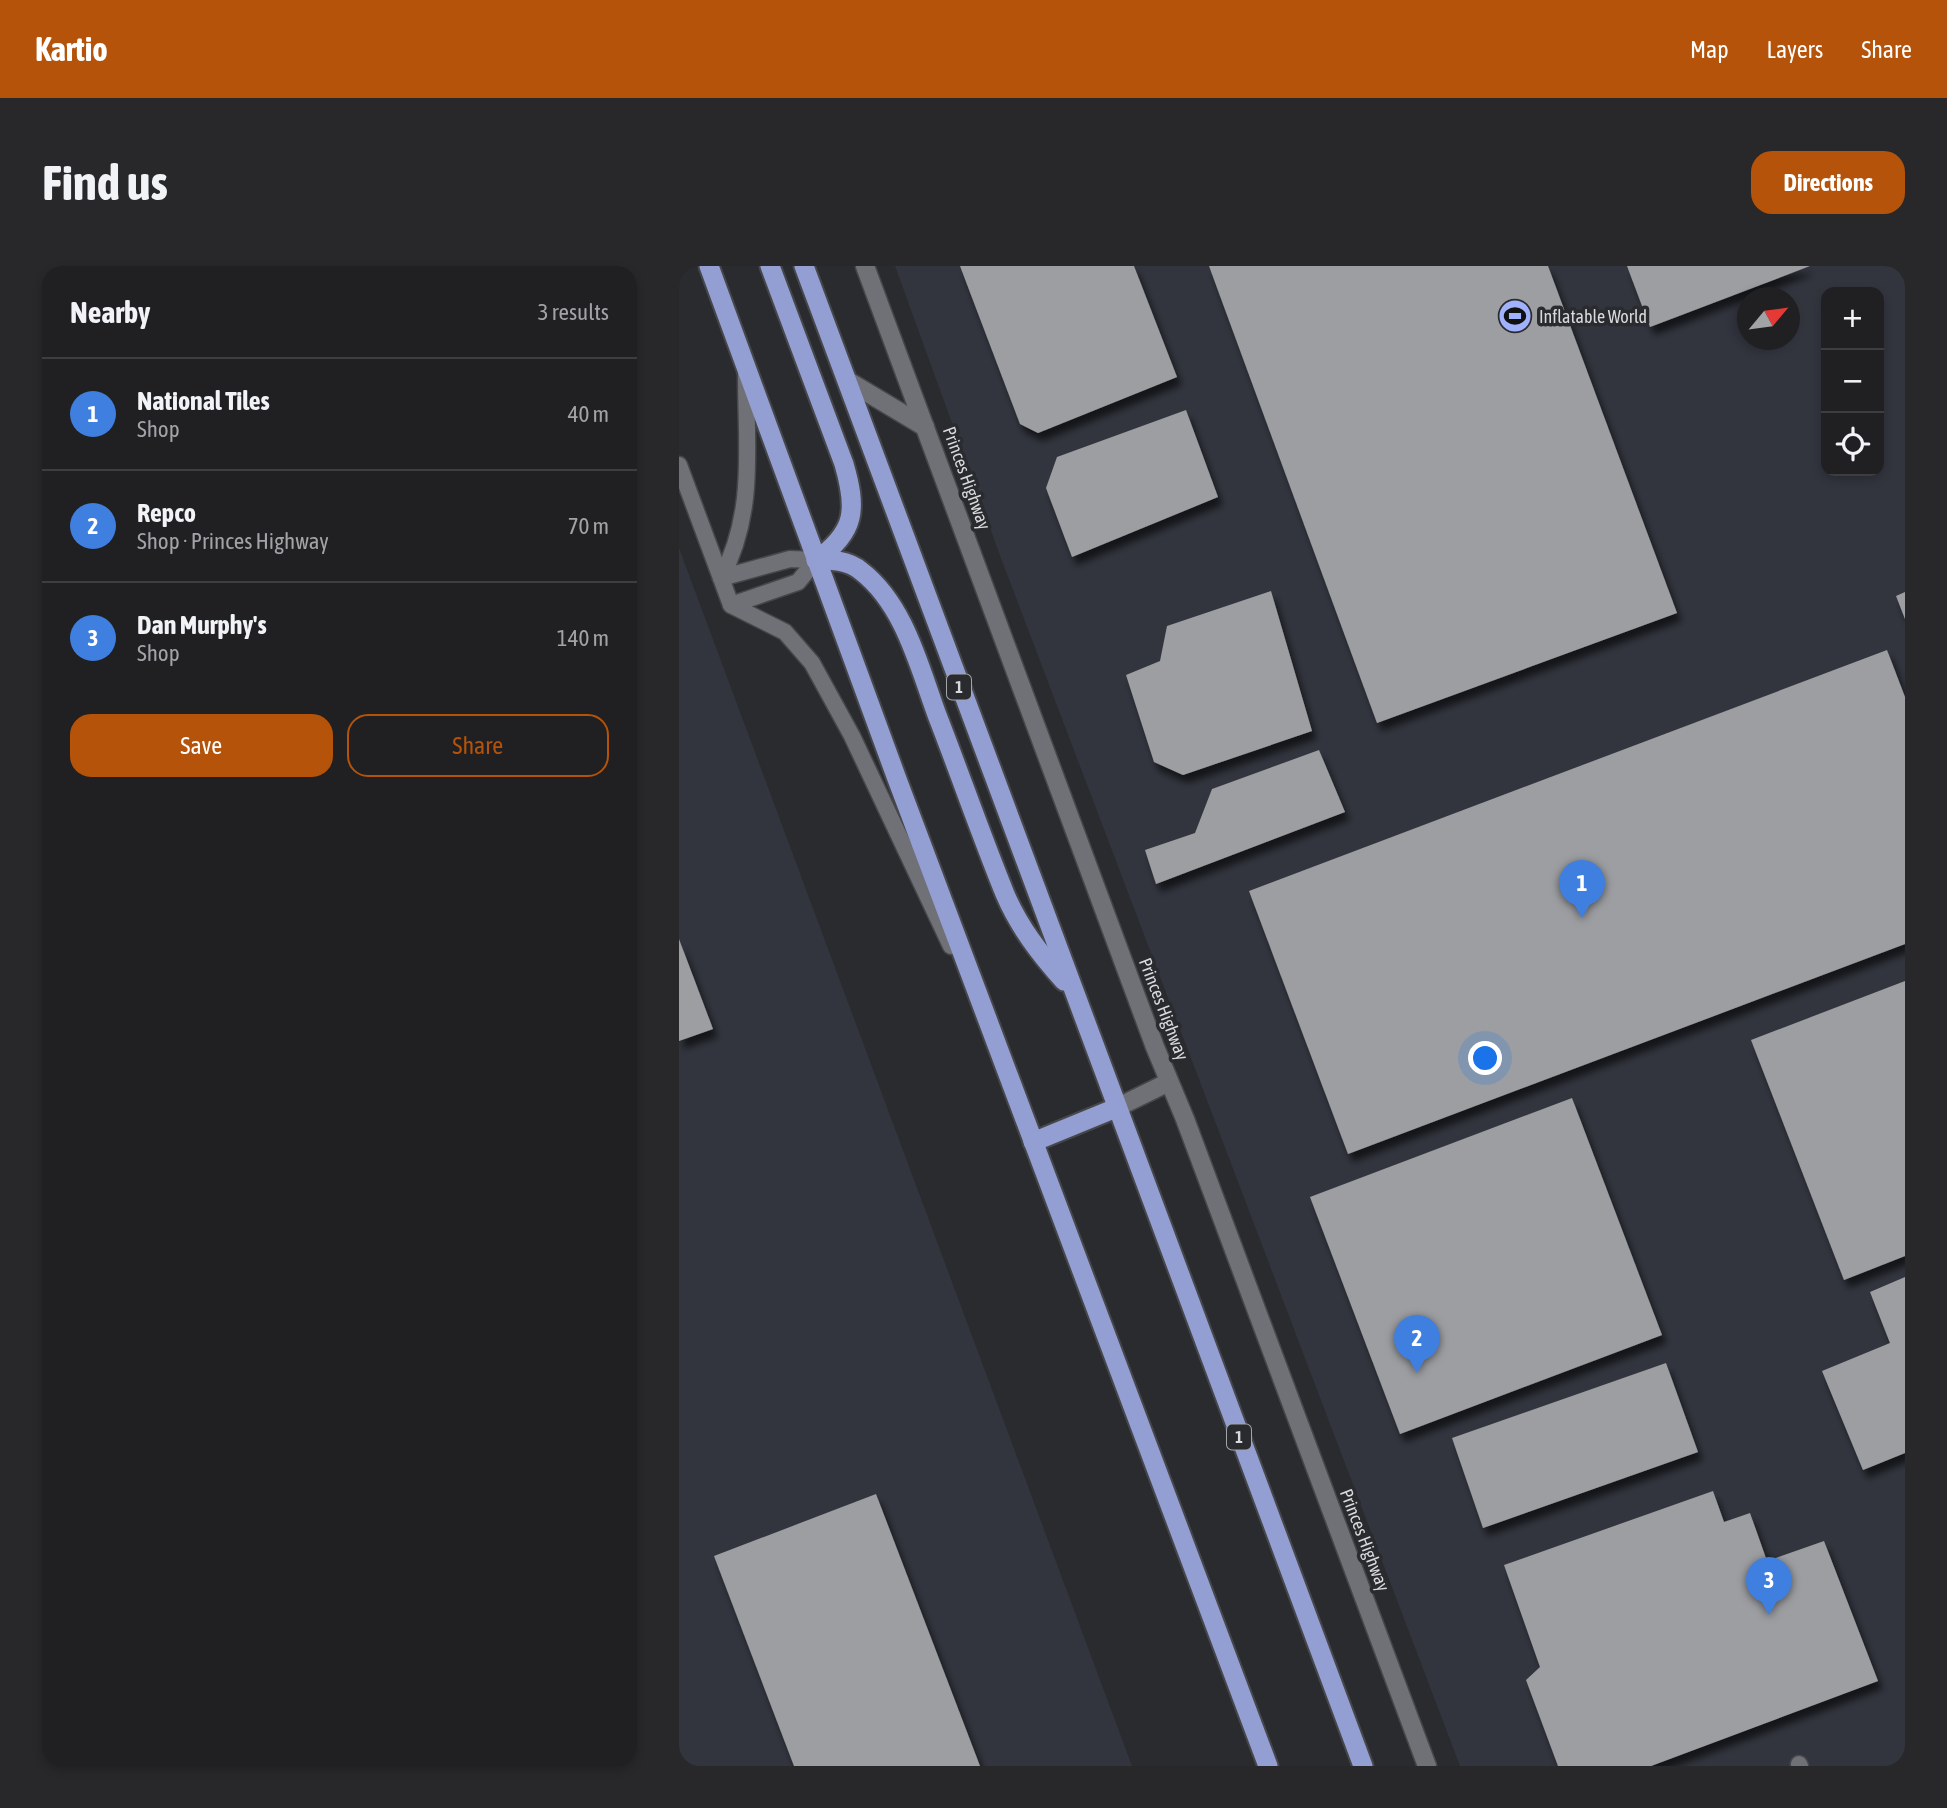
<!DOCTYPE html>
<html lang="en">
<head>
<meta charset="utf-8">
<style>
	:root { --surface:#202023; --page:#28282b; --text:#f1f3f6; --muted:#a2a3a6; --line:#3d3e41; --accent:#b45309 }
	body { margin:0; font-family:"Asap Condensed",sans-serif; background:var(--page); color:var(--text) }
	.controls { position:absolute; right:21px; top:21px; display:grid; overflow:hidden; border-radius:14px; box-shadow:0 4px 10px #0003 }
	.controls button { width:63px; height:63px; display:grid; place-items:center; padding:0; border:0; border-bottom:2px solid var(--line); background:var(--surface); color:var(--text); font:35px sans-serif }
	.compass { position:absolute; left:1058px; top:21px; width:63px; height:63px; border-radius:50%; background:var(--surface); box-shadow:0 4px 10px #0003; rotate:61deg }
	.you { position:absolute; left:807px; top:793px; width:24px; height:24px; margin:-18px; border:5px solid #fff; border-radius:50%; background:#1a73e8; box-shadow:0 0 0 10px #1a73e833 }
	.badge { display:grid; place-items:center; width:46px; height:46px; border-radius:50%; background:var(--accent); color:#fff; font-size:23px; font-weight:700 }
	.pin { position:absolute; translate:-50% -58px; filter:drop-shadow(0 2px 4px #0008) }
	.pin::after { content:''; position:absolute; top:37px; width:24px; height:21px; background:inherit; clip-path:polygon(0 0,100% 0,50% 100%) }
	.list { margin:0; padding:0; list-style:none }
	h2 { display:flex; justify-content:space-between; align-items:center; height:91px; margin:0; padding:0 28px; font-size:30px }
	h2 small { font-size:23px; font-weight:400; color:var(--muted) }
	.list li { display:grid; grid-template-columns:46px 1fr auto; gap:21px; align-items:center; box-sizing:border-box; height:112px; padding:0 28px; border-top:2px solid var(--line) }
	.list b { display:block; font-size:26px; white-space:nowrap }
	.list p { margin:0; font-size:23px; white-space:nowrap; color:var(--muted) }
	.list em { font-size:23px; font-style:normal; color:var(--muted) }
	.actions { display:flex; gap:14px; padding:21px 28px }
	.actions a { flex:1; padding:16px 0; border:2px solid var(--accent); border-radius:21px; text-align:center; font-size:24px; color:var(--accent) }
	.actions .main { background:var(--accent); color:#fff }
	.icon { flex:none; width:38px; height:38px; fill:none; stroke:currentColor; stroke-width:2; stroke-linecap:round; stroke-linejoin:round }
	.map { position:relative; flex:none; width:1226px; height:1500px; overflow:hidden; border-radius:21px }
	header { display:flex; align-items:center; gap:42px; box-sizing:border-box; height:98px; padding:0 35px; background:var(--accent); color:#fff }
	header strong { font-size:33px }
	nav { display:flex; gap:38px; margin-inline-start:auto; font-size:24px }
	.intro { display:flex; align-items:center; justify-content:space-between; box-sizing:border-box; height:168px; padding:0 42px }
	h1 { margin:0; font-size:49px }
	.button { padding:18px 32px; border-radius:21px; background:var(--accent); color:#fff; font-size:24px; font-weight:700 }
	main { display:flex; gap:42px; padding:0 42px }
	aside { flex:1; background:var(--surface); border-radius:21px; box-shadow:0 4px 10px #0003 }
	.map>svg:first-child { display:block }
</style>
</head>
<body>
<header>
<strong>Kartio</strong>
<nav><a>Map</a><a>Layers</a><a>Share</a></nav>
</header>
<div class="intro"><h1>Find us</h1><a class="button">Directions</a></div>
<main>
<aside>
<h2>Nearby<small>3 results</small></h2>
<ul class="list">
<li><span class="badge" style="background:#3f7fe0">1</span><div><b>National Tiles</b><p>Shop</p></div><em>40 m</em></li>
<li><span class="badge" style="background:#3f7fe0">2</span><div><b>Repco</b><p>Shop · Princes Highway</p></div><em>70 m</em></li>
<li><span class="badge" style="background:#3f7fe0">3</span><div><b>Dan Murphy's</b><p>Shop</p></div><em>140 m</em></li>
</ul>
<div class="actions"><a class="main">Save</a><a>Share</a></div>
</aside>
<div class="map">
<svg width="1226" height="1500" viewBox="0 0 1226 1500">
	<defs>
		<filter id="shadow"><feDropShadow dx="4.5" dy="8" stdDeviation="3.5" flood-color="#0009"/></filter>
	</defs>
	<rect width="100%" height="100%" fill="#2a2b2f"/>
	<g fill="#32353e" fill-rule="evenodd">
		<path d="M216 0H1226V1500H781L323 295ZM1147 26H1200V205H1147ZM1069 32H1111V74H1069Z"/>
		<path d="M0 282 453 1500H0Z"/>
	</g>
	<g fill="#9d9ea2" filter="url(#shadow)">
		<path d="M281 0H455L498 111 359 167 341 158Z"/>
		<path d="M530 0H869L998 347 698 457Z"/>
		<path d="M948 0H1131L971 61Z"/>
		<path d="M507 144 539 231 393 291 367 222 378 191Z"/>
		<path d="M592 325 633 465 504 509 475 496 447 409 481 395 488 360Z"/>
		<path d="M1226 326V353L1217 330Z"/>
		<path d="M1208 384 1226 431V678L669 888 570 625Z"/>
		<path d="M640 484 666 546 477 618 466 584 516 567 533 523Z"/>
		<path d="M0 673 34 763 0 775Z"/>
		<path d="M1226 715V990L1165 1014 1072 774Z"/>
		<path d="M893 832 983 1069 721 1168 631 931Z"/>
		<path d="M1226 1011V1187L1184 1204 1143 1105 1211 1077 1191 1026Z"/>
		<path d="M987 1097 1019 1186 804 1262 773 1172Z"/>
		<path d="M1034 1225 1045 1256 1071 1247 1088 1295 1145 1275 1199 1415 972 1500H879L847 1414 861 1401 825 1299Z"/>
		<path d="M197 1228 301 1500H115L35 1290Z"/>
	</g>
	<g fill="none" stroke-linecap="round" stroke-linejoin="round">
		<defs>
			<g id="service">
				<path d="M0 199 52 339 106 366 133 397 173 470 272 680"/>
				<path d="M42 312C77 246 67 181 67 109"/>
				<path d="M42 312 111 293 137 294 119 316 52 339"/>
				<path d="M1120 1498 1121 1500"/>
			</g>
			<g id="minor">
				<path d="M186 0 476 781 506 853 748 1500"/>
				<path d="M169 115 246 161"/>
				<path d="M437 842 490 816"/>
			</g>
			<g id="trunk">
				<path d="M30 0 218 513 589 1500"/>
				<path d="M91 0 165 198C178 243 177 266 137 294"/>
				<path d="M125 0 684 1500"/>
				<path d="M137 294C153 294 169 294 182 305 225 338 240 400 258 449 281 508 302 569 326 628 340 661 361 688 385 715"/>
				<path d="M354 876 437 842"/>
			</g>
		</defs>
		<use href="#service" stroke="#46474a" stroke-width="19"/>
		<use href="#minor" stroke="#46474a" stroke-width="21"/>
		<use href="#trunk" stroke="#46474a" stroke-width="23"/>
		<use href="#service" stroke="#707176" stroke-width="16"/>
		<use href="#minor" stroke="#707176" stroke-width="18"/>
		<use href="#trunk" stroke="#939ed2" stroke-width="19"/>
	</g>
	<defs>
		<symbol id="stadium-disc" viewBox="-11 -11 22 22"><circle r="9.5" fill="#a1b2fd" stroke="#2a2b2f"/><path d="M0-5a6.5 5 0 1 0 0 10a6.5 5 0 1 0 0-10ZM-3.5-1.8h7v3.6h-7Z" fill="#111"/></symbol>
	</defs>
	<g fill-rule="evenodd">
		<use href="#stadium-disc" x="817" y="31" width="38" height="38"/>
	</g>
	<g text-anchor="middle" dominant-baseline="central" stroke-width="7" stroke-linejoin="round" paint-order="stroke">
		<g fill="#2a2b2f" stroke="#a4a5a8" stroke-width="2">
			<rect x="268" y="408.5" width="24" height="25" rx="5"/>
			<rect x="548" y="1158.5" width="24" height="25" rx="5"/>
		</g>
		<g font-size="16" font-weight="bold" fill="#d8d9dc">
			<text x="280" y="421">1</text>
			<text x="560" y="1171">1</text>
		</g>
		<g font-size="18" fill="#d8d9dc" stroke="#2a2b2f" text-anchor="start">
			<text x="860" y="50">Inflatable World</text>
		</g>
		<g font-size="18" fill="#d8d9dc" stroke="#2a2b2f">
			<text transform="translate(288 212) rotate(70)">Princes Highway</text>
			<text transform="translate(485 743) rotate(69)">Princes Highway</text>
			<text transform="translate(686 1274) rotate(69)">Princes Highway</text>
		</g>
	</g>
</svg>
<div class="controls">
<button>+</button>
<button>−</button>
<button><svg class="icon" aria-label="locate" viewBox="0 0 24 24"><circle cx="12" cy="12" r="6"/><path d="M12 2v4M12 18v4M2 12h4M18 12h4"/></svg></button>
</div>
<svg class="compass" viewBox="-18 -18 36 36"><path d="M0-13l5 13h-10z" fill="#e53935"/><path d="M0 13l5-13h-10z" fill="#a2a3a6"/></svg>
<div class="you"></div>
<div class="pin badge" style="left:903px;top:652px;background:#3f7fe0">1</div>
<div class="pin badge" style="left:738px;top:1107px;background:#3f7fe0">2</div>
<div class="pin badge" style="left:1090px;top:1349px;background:#3f7fe0">3</div>
</div>
</main>
</body>
</html>
